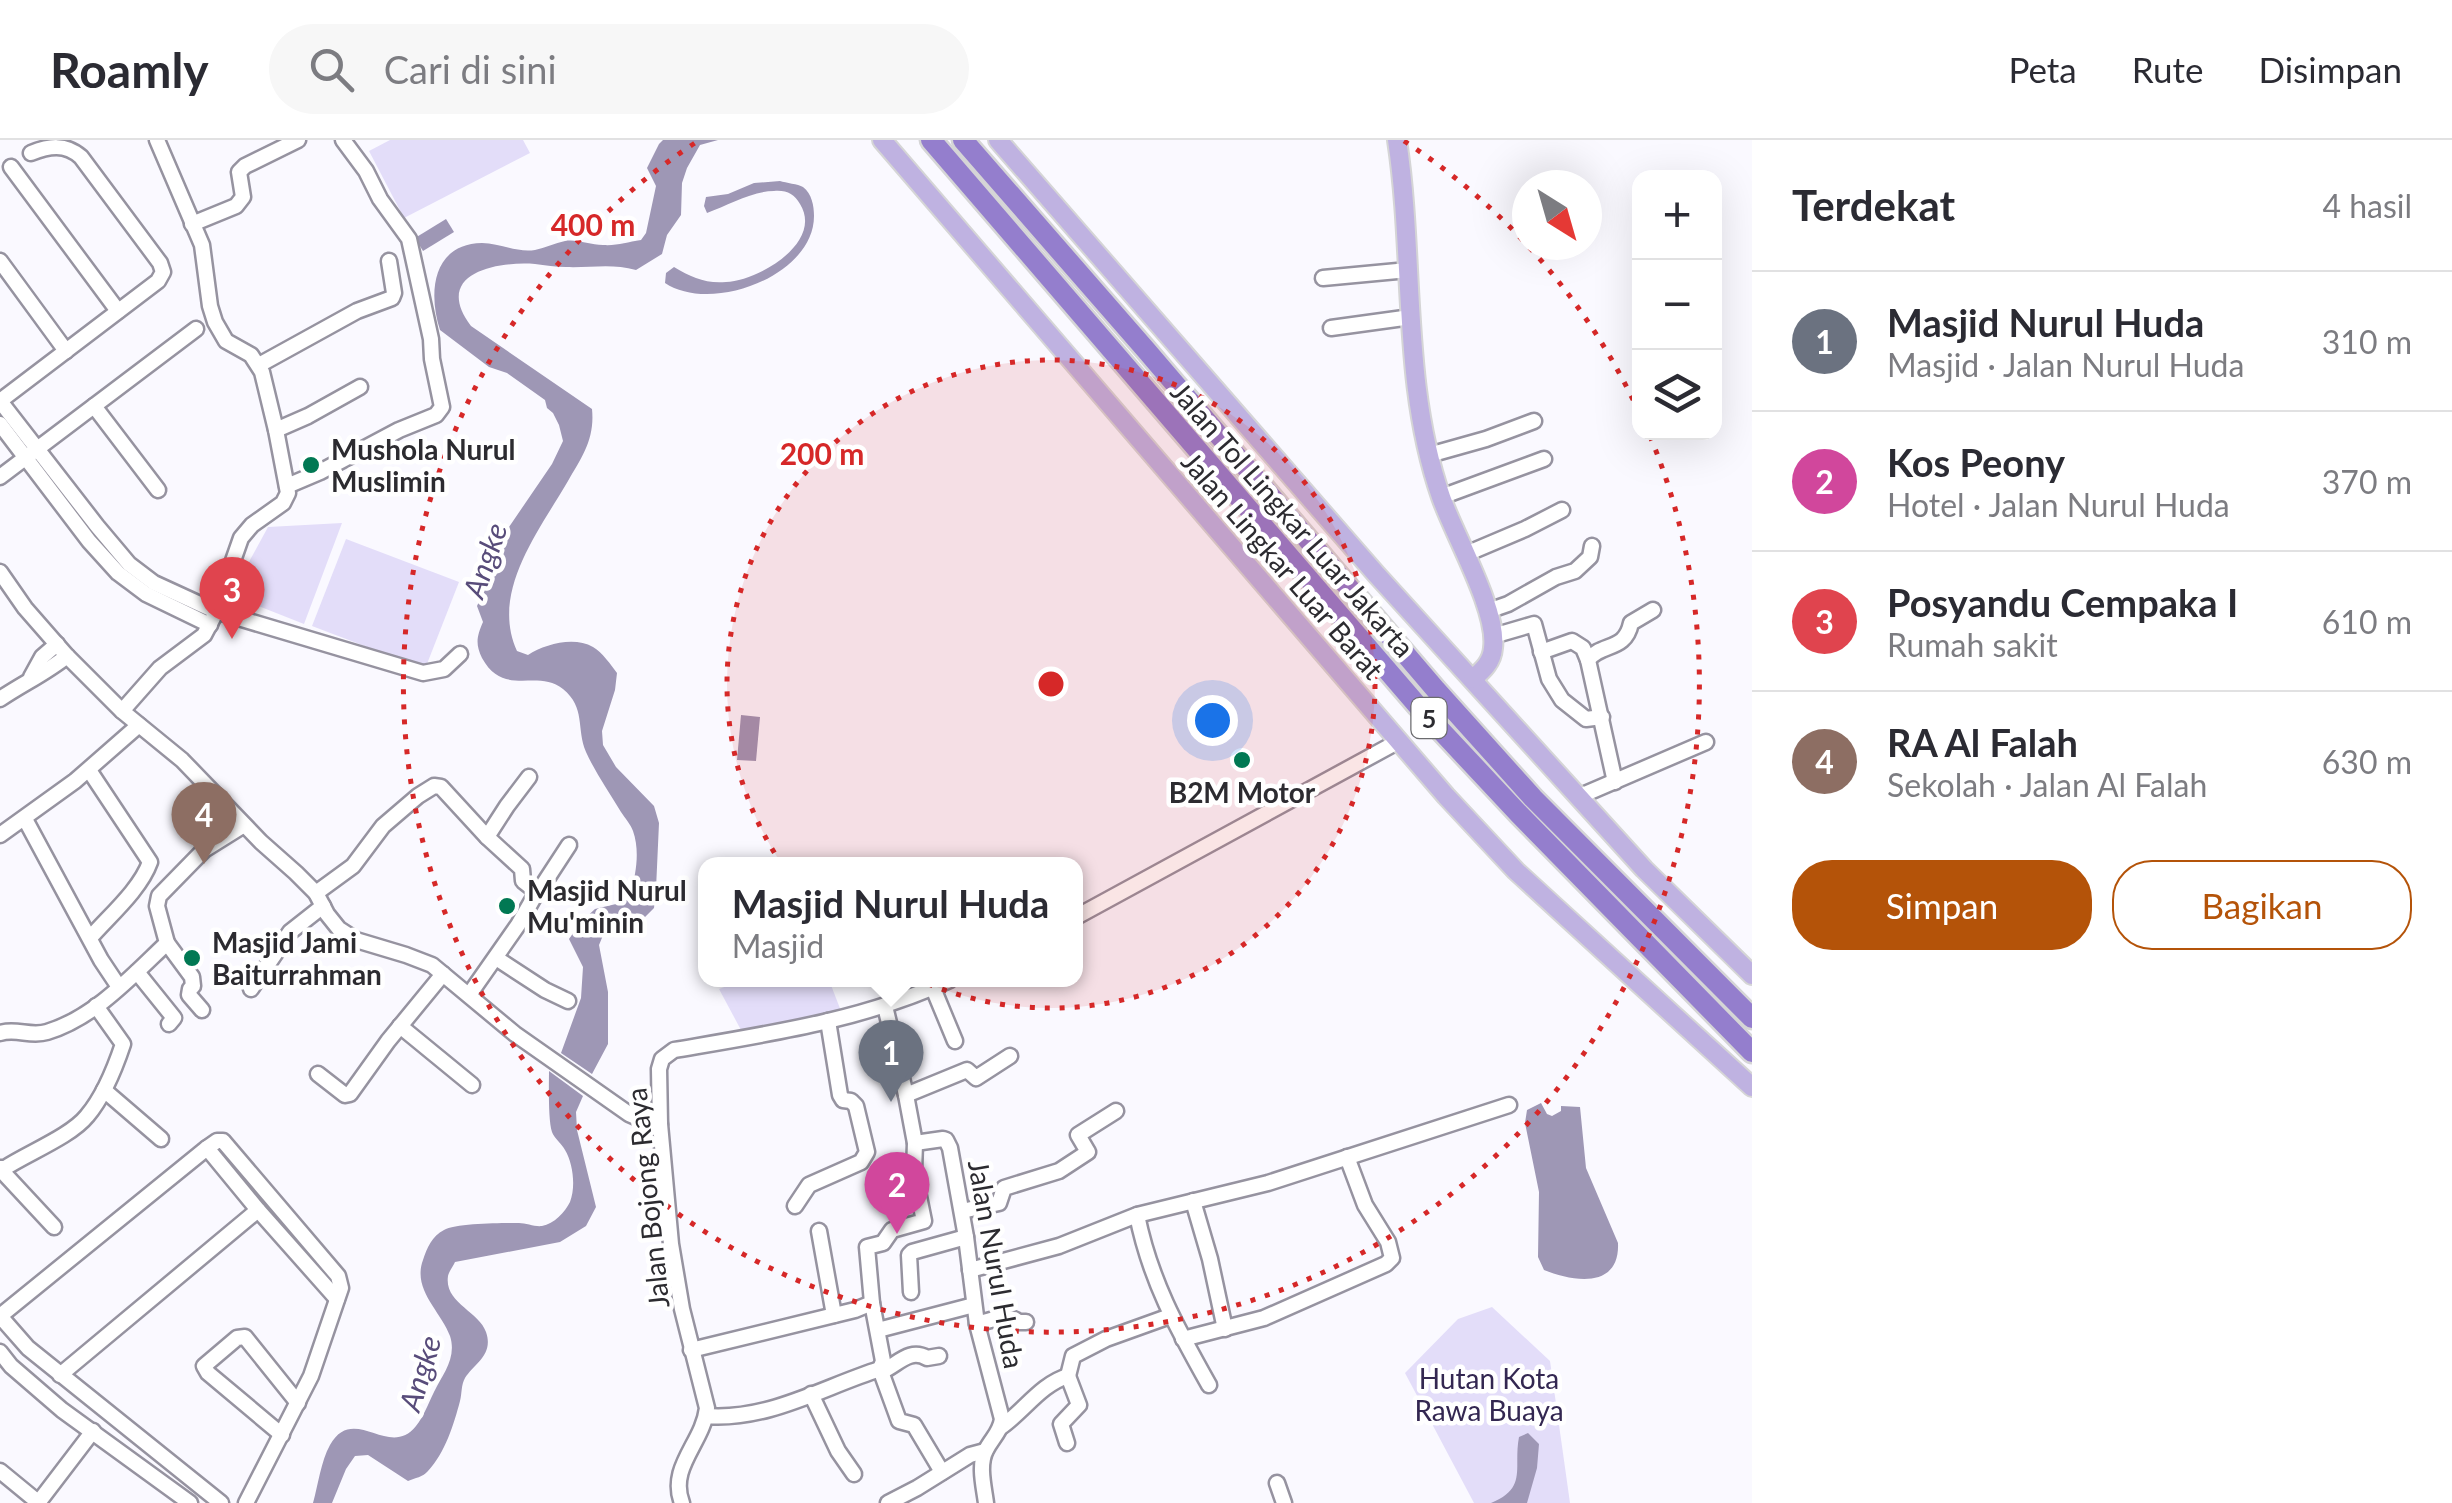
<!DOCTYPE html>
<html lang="id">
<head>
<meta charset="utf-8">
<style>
	:root { --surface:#fff; --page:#f7f7f7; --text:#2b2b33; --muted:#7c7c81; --line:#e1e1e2; --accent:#b45309 }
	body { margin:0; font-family:Lato,sans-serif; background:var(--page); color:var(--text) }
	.controls { position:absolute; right:30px; top:30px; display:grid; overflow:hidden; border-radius:20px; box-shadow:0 10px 40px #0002 }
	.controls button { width:90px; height:90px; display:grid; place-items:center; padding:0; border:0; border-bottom:2px solid var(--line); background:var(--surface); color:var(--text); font:50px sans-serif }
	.compass { position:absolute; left:1512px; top:30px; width:90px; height:90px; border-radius:50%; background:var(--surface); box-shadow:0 10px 40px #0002; rotate:143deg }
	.you { position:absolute; left:1212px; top:580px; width:35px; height:35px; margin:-25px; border:8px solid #fff; border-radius:50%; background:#1a73e8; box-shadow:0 0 0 15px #1a73e833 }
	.badge { display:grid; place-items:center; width:65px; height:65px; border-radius:50%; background:var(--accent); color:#fff; font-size:32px; font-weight:700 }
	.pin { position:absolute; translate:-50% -82px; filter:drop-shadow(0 2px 5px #0008) }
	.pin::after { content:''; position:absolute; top:52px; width:35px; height:30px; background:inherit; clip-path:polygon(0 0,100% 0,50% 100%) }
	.popup { position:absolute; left:698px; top:717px; width:385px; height:130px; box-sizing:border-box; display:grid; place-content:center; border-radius:20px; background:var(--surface); filter:drop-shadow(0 2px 8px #0005); font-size:32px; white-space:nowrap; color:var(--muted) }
	.popup b { font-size:38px; color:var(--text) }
	.popup::after { content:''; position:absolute; left:50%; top:100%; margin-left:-20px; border:20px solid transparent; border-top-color:var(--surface) }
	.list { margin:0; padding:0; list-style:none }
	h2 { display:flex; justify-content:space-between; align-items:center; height:130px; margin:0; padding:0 40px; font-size:42px }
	h2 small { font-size:32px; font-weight:400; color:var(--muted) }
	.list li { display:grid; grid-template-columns:65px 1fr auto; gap:30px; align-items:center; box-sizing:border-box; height:140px; padding:0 40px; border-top:2px solid var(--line) }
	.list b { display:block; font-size:38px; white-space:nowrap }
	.list p { margin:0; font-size:32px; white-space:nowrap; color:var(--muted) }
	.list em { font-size:32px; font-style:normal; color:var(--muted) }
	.actions { display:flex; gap:20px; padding:30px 40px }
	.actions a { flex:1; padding:22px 0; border:2px solid var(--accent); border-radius:40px; text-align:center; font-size:35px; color:var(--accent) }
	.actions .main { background:var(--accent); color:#fff }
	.icon { flex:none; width:55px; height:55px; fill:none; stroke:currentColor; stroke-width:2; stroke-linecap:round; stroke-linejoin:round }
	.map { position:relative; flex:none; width:1752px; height:1363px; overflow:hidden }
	header { display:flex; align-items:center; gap:60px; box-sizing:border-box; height:140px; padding:0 50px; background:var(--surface); border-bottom:2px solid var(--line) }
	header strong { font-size:48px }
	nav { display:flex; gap:55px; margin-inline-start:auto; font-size:35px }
	.search { width:700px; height:90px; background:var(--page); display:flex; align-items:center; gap:25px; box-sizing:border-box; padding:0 35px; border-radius:55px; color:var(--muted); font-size:38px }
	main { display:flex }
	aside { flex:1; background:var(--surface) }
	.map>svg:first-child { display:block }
</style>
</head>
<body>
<header>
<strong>Roamly</strong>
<div class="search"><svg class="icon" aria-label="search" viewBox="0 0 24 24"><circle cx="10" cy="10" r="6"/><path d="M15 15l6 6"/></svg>Cari di sini</div>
<nav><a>Peta</a><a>Rute</a><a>Disimpan</a></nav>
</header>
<main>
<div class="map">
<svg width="1752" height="1363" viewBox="0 0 1752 1363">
	<rect width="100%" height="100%" fill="#faf9ff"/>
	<g fill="#e3ddf9">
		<path d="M390 0H523L530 13 404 78 369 11Z"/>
		<path d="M342 383 304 484 231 455 268 387Z"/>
		<path d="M346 399 459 442 425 529 312 486Z"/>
		<path d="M743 840H829L841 871 741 890 719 849Z"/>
		<path d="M1492 1167 1550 1221 1570 1363H1474L1405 1233 1458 1179Z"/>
	</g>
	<g fill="#9e97b5">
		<path d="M663 0H718L700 5 687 28 682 43 681 75 667 95 662 114 636 130C612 123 590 128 566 127 556 127 545 125 535 124 495 121 432 134 471 186L592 269C595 299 582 317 568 341 539 391 490 452 517 511L528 515C545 504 574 496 593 507 602 512 611 525 617 533L615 550 602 591 603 605 616 627 654 666 659 683 656 749 654 768 640 782 629 786 617 785 604 793 599 805 608 852V904L592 934 561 913 581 858 583 827 569 799 580 783 595 769 616 764 631 752C636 733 640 711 633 691 631 685 625 678 621 672 609 652 595 632 586 612 576 588 586 568 563 549 537 528 504 558 482 518 475 504 477 496 483 482L477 466 496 425 509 387 552 324 563 301 559 285 553 273 547 268 545 260 507 233 489 227 440 190C428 153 432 104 482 103 499 103 517 113 535 110 545 108 555 103 565 101 577 99 590 105 603 105 617 106 627 102 641 100L646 93 656 46 647 28 659 4Z"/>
		<path d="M780 41C786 43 798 44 803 47 812 54 814 66 814 76 814 136 711 174 665 143L666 133 674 127C691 137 706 144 726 142 757 141 824 103 800 64 794 54 787 50 774 51 753 51 728 65 707 73L704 66 706 57 728 54 754 43Z"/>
		<path d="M446 79 454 92 423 111 415 98Z"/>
		<path d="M741 575 760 577 756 621 737 620Z"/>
		<path d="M549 931 583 956 576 972 577 990 596 1067 586 1086 560 1102 455 1122C453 1127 449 1131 448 1136 444 1163 479 1171 486 1192 494 1215 474 1224 465 1238 461 1245 462 1253 460 1261 454 1284 445 1313 428 1331 423 1337 415 1338 408 1341L368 1315 355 1316 346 1329 332 1363H313C318 1345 321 1321 330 1305 354 1263 389 1320 416 1286 424 1276 428 1264 434 1252 443 1234 457 1218 450 1196 441 1171 412 1150 423 1120 427 1108 432 1096 444 1090 455 1083 505 1083 519 1083 526 1083 535 1087 542 1086 554 1084 565 1072 570 1062 576 1047 573 1023 565 1010 562 1004 554 998 552 992 548 980 549 944 549 931Z"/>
		<path d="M1541 963 1547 974 1552 976 1561 971V966L1580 967 1586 1028 1618 1103C1620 1149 1574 1142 1544 1130L1538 1117 1539 1052 1525 983 1527 970Z"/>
		<path d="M1528 1293 1539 1304 1537 1328 1527 1363H1491C1528 1348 1513 1328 1519 1297Z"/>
	</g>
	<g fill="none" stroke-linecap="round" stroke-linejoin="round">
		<defs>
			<g id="minor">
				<path d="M11 27 118 171"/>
				<path d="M192 84 236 66 243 57 239 32 245 26 298 0"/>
				<path d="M0 121 66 211"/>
				<path d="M1323 138 1408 130"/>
				<path d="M1331 188 1411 177"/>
				<path d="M259 225 357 171 392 158 394 153 389 121"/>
				<path d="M0 261 97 386 129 424 154 443 215 471 423 533 444 529 460 514"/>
				<path d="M0 261 158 141 163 132 160 123 81 17C65 3 49 6 31 13"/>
				<path d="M94 266 158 350"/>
				<path d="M0 284 89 401 118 433 146 454 210 485"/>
				<path d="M276 290 308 276 360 247"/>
				<path d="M1429 315 1486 299 1534 281"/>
				<path d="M0 337 196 189"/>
				<path d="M287 346 320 332 399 290 436 275 442 267 432 219 431 199 409 99 380 59 366 31 343 0"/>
				<path d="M1441 357 1544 319"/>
				<path d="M1466 414 1525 389 1562 370"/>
				<path d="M0 432 25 468 67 516 122 571 182 620 261 702 296 733 316 753 327 774 339 789 356 800 406 815 432 825 515 894 629 974 645 981 660 984"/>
				<path d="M1488 471 1508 464 1556 437 1575 431 1590 417 1592 406"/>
				<path d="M1493 496 1534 484 1549 539 1562 560 1586 579 1602 577"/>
				<path d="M1541 512 1572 501 1583 508 1588 520"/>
				<path d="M31 537 42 517 57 504"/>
				<path d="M0 559C22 544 46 533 67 516"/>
				<path d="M122 571 160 528 204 495 213 478 241 398 252 385 283 363 288 353 276 290 262 232 251 215 226 201 215 182 210 166 202 105 157 0"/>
				<path d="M89 630 150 722C140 750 109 776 90 798"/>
				<path d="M1615 642 1588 520C1602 502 1625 512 1631 483L1653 470"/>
				<path d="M1578 657 1706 602"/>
				<path d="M25 679 101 820 119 847"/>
				<path d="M0 695 75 641 139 585"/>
				<path d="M487 697 507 666 529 637"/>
				<path d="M316 753 353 726 383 686 418 656 434 646 441 647 487 697 522 729 523 741 537 752 518 785 469 855"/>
				<path d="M537 754 569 705"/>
				<path d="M1076 777 1399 601"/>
				<path d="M167 803 192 837 193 846 190 849 189 855 202 870"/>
				<path d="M496 818 545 850 568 861"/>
				<path d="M137 832 174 878 169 884"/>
				<path d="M933 848 955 901"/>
				<path d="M251 849 290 792 323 766"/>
				<path d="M400 886 472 945"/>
				<path d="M0 893C16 888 31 897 47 892 94 878 132 836 167 803L157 766 159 756 204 710 244 685"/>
				<path d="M318 934 345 955 350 954 388 901 443 834"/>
				<path d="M104 950 161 999"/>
				<path d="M906 955 967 930 976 938 1010 916"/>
				<path d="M915 1003 943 999 946 1000 950 1008 966 1097 977 1184 1002 1279C1000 1293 992 1298 986 1310 978 1325 984 1347 986 1363"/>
				<path d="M207 1008 258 1070 337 1159"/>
				<path d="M0 1028H5C28 1013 71 996 87 976 104 956 115 928 123 904L96 866"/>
				<path d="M1 1030 54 1087"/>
				<path d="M1193 1061 1210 1119 1225 1189"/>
				<path d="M795 1066 809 1045 861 1022 867 1012 856 966 851 961 843 960 840 955 828 881"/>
				<path d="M962 1071 999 1063 1004 1048 1059 1031 1088 1012 1078 995 1116 971"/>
				<path d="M1137 1075C1150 1140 1177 1188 1209 1245"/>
				<path d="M819 1091 834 1175"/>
				<path d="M970 1130 1059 1106 1137 1075 1268 1043 1509 965"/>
				<path d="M911 1152 909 1115 912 1112 966 1097"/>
				<path d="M872 1163 883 1221 880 1229 899 1281 914 1285 942 1332"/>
				<path d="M0 1176 207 1008 217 1001H223L338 1136 341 1148 311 1236 246 1363"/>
				<path d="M0 1176 28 1208 221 1363"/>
				<path d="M977 1184C991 1180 1007 1173 1019 1182H1026"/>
				<path d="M878 1190 974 1165"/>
				<path d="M1183 1199 1264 1178 1386 1124 1392 1118 1388 1102 1365 1065 1347 1017"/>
				<path d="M691 1210 855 1170 872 1163 867 1107 883 1103 892 1090 924 1081 914 1032 915 1003 906 955 885 866"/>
				<path d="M0 1212 11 1226 62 1270 190 1363"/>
				<path d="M883 1231C898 1224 910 1208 927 1218L939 1216"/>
				<path d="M60 1235 258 1070"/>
				<path d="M1068 1236 1073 1216 1106 1199 1170 1176"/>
				<path d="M811 1254 838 1311 854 1334"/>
				<path d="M706 1276C768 1281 823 1247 880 1229"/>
				<path d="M1001 1287C1024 1271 1041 1244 1068 1236L1079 1265 1061 1284 1067 1303"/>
				<path d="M282 1295 208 1233 204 1226 237 1198 245 1197 298 1263"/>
				<path d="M0 1331 39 1363"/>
				<path d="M1277 1343 1284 1363"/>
				<path d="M38 1363 93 1291"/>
				<path d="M682 1363C668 1327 703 1303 707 1268L682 1169 671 1104 660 984 659 929 662 919 674 910C768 894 864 880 950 840"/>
				<path d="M888 1363 917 1348 970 1315 985 1311"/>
			</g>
			<g id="major">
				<path d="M882 0 1446 656 1516 731 1752 947"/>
				<path d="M998 0 1376 434 1644 729 1752 835"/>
				<path d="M1397 0C1415 118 1401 243 1441 357 1454 395 1498 470 1493 508 1492 522 1483 530 1473 539"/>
			</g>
			<g id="highway">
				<path d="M931 0 1418 566 1518 673 1752 912"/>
				<path d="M963 0 1146 210 1436 550 1533 658 1752 878"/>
			</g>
		</defs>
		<use href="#minor" stroke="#9693a0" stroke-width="19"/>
		<use href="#major" stroke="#d5d5d6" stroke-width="22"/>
		<use href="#highway" stroke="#d5d5d6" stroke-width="25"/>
		<use href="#minor" stroke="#fff" stroke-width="14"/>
		<use href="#major" stroke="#bfb2e1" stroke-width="18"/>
		<use href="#highway" stroke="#947ecd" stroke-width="20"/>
	</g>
	<circle cx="1051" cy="544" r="324" fill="#d62828" fill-opacity=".12"/>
	<g fill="none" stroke="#d62828" stroke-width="5" stroke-dasharray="5 10">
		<circle cx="1051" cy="544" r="324"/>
		<path d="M1404 1A648 648 0 0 1 1638 270M1650 296A648 648 0 1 1 698 1"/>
	</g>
	<g fill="#017853" stroke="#fff" stroke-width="4">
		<circle cx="311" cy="325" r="10"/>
		<circle cx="1242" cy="620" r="10"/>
		<circle cx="507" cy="766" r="10"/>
		<circle cx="192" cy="818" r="10"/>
	</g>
	<g text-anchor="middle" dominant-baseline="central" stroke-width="9" stroke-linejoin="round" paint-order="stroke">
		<rect fill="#fff" stroke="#6b6b6e" stroke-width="2.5" x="1411.5" y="558" width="35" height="40" rx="8"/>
		<g font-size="25" font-weight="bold" fill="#2c2b30">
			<text x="1429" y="578">5</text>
		</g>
		<g font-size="28" font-weight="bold" fill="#2c2b30" stroke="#fff" text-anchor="start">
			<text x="331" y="309">Mushola Nurul<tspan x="331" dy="32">Muslimin</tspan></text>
			<text x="1242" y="652" text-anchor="middle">B2M Motor</text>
			<text x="527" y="750">Masjid Nurul<tspan x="527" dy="32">Mu'minin</tspan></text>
			<text x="212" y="802">Masjid Jami<tspan x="212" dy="32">Baiturrahman</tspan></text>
		</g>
		<g font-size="28" fill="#2c2b30" stroke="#fff">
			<text transform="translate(1293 379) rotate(49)">Jalan Tol Lingkar Luar Jakarta</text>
			<text transform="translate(1283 425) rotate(49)">Jalan Lingkar Luar Barat</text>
			<text transform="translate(647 1058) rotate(-96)">Jalan Bojong Raya</text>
			<text transform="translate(997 1124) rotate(80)">Jalan Nurul Huda</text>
		</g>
		<g font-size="28" fill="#332751" stroke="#fff">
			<text x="1489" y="1238">Hutan Kota<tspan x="1489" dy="32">Rawa Buaya</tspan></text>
		</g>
		<g font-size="30" font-style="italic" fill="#584c7a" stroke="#fff">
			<text transform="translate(484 420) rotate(-71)">Angke</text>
			<text transform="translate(419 1233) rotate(-73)">Angke</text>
		</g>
	</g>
	<circle cx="1051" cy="544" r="15" fill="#d62828" stroke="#fff" stroke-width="5"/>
	<g font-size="30" text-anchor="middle" font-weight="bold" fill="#d62828" stroke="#fff" stroke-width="9" stroke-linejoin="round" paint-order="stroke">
		<text x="593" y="96">400 m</text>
		<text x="822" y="325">200 m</text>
	</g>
</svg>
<div class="controls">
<button>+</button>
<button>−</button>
<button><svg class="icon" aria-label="layers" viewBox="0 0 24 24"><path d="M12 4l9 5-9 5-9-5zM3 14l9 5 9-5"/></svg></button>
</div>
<svg class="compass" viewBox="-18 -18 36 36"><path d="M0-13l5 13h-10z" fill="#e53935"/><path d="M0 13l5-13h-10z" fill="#7c7c81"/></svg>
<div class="you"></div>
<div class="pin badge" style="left:891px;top:962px;background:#6b7280">1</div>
<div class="popup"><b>Masjid Nurul Huda</b>Masjid</div>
<div class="pin badge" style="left:897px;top:1094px;background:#d1479c">2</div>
<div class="pin badge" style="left:232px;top:499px;background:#e0444e">3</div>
<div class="pin badge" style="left:204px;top:724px;background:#8d6e63">4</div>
</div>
<aside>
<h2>Terdekat<small>4 hasil</small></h2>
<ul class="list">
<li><span class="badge" style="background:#6b7280">1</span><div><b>Masjid Nurul Huda</b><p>Masjid · Jalan Nurul Huda</p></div><em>310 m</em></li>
<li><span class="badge" style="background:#d1479c">2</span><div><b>Kos Peony</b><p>Hotel · Jalan Nurul Huda</p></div><em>370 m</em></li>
<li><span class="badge" style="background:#e0444e">3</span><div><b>Posyandu Cempaka I</b><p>Rumah sakit</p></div><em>610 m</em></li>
<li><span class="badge" style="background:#8d6e63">4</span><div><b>RA Al Falah</b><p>Sekolah · Jalan Al Falah</p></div><em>630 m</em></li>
</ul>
<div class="actions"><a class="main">Simpan</a><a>Bagikan</a></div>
</aside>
</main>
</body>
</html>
